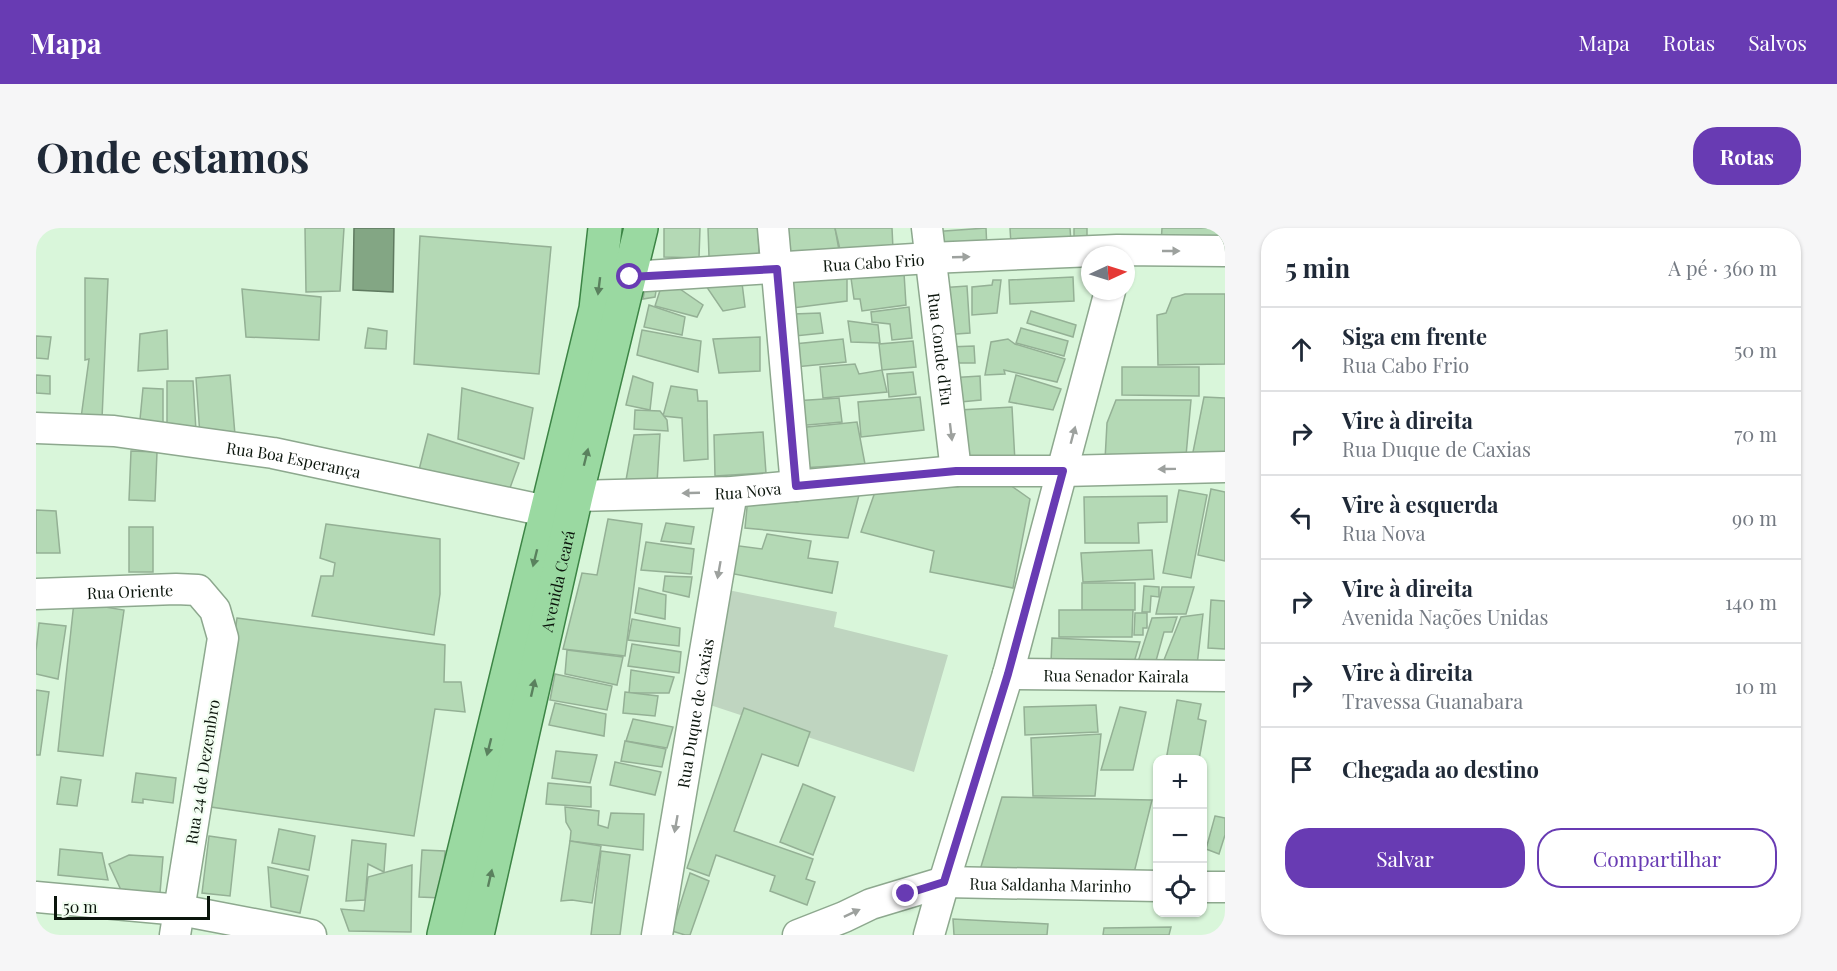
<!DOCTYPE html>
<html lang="pt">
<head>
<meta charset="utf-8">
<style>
	:root { --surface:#fff; --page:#f6f6f7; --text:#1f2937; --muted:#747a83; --line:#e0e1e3; --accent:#683bb3 }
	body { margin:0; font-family:"Playfair Display",serif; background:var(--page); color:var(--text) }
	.controls { position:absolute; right:18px; bottom:18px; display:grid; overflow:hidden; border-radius:12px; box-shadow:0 2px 4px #0004 }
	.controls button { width:54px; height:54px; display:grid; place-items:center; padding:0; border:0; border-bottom:2px solid var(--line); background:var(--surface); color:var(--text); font:30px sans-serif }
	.compass { position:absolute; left:1045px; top:18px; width:54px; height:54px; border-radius:50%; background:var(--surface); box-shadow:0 2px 4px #0004; rotate:86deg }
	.scale { position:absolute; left:18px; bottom:15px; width:156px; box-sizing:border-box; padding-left:6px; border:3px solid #0b150c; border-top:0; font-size:16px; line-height:21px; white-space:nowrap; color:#0b150c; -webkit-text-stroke:4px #f2fef2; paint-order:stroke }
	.stop { position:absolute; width:18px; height:18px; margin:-14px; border:4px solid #683bb3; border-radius:50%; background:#fff }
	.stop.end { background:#683bb3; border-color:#fff; box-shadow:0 2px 6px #0008 }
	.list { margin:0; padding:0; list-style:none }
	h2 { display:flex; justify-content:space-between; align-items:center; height:78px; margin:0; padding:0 24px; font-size:26px }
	h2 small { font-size:20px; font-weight:400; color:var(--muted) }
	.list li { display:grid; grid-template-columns:39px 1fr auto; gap:18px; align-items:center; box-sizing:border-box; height:84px; padding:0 24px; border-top:2px solid var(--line) }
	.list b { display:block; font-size:22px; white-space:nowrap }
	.list p { margin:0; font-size:20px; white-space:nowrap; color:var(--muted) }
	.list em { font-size:20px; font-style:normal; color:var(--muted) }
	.actions { display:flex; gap:12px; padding:18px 24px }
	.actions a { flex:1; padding:14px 0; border:2px solid var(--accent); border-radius:24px; text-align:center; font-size:21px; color:var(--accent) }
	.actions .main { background:var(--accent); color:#fff }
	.icon { flex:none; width:33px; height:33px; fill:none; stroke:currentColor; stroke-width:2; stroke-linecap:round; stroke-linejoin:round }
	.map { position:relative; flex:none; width:1189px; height:707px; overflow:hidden; border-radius:24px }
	header { display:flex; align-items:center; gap:36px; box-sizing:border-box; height:84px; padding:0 30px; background:var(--accent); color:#fff }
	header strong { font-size:28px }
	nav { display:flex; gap:33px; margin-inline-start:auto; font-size:21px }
	.intro { display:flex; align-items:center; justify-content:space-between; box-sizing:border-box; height:144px; padding:0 36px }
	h1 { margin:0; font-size:42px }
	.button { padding:15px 27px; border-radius:24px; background:var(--accent); color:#fff; font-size:21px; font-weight:700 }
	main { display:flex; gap:36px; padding:0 36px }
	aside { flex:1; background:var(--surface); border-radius:24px; box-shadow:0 2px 4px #0004 }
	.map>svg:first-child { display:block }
</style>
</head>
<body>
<header>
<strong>Mapa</strong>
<nav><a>Mapa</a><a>Rotas</a><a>Salvos</a></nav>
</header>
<div class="intro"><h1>Onde estamos</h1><a class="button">Rotas</a></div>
<main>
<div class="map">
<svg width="1189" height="707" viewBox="0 0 1189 707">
	<rect width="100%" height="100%" fill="#d9f6da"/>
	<path fill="#bfd5c0" d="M687 361 801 384 798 399 912 427 878 544 665 474Z"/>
	<path fill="#83a684" stroke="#5f7a60" stroke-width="1.5" d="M318 0H358L357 64 317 62Z"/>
	<g fill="#b4d9b5" stroke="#94b095" stroke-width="1.5">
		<path d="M269 0H308L304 63 270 64Z"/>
		<path d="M628 0H664L663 30 628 29Z"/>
		<path d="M672 0H722L723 27 673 29Z"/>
		<path d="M742 0H799L803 22 745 25Z"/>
		<path d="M799 0H856L857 21 805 26Z"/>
		<path d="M950 0 951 22 897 26 895 4Z"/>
		<path d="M974 0H1034L1035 14 975 17Z"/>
		<path d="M1038 0H1051V13L1038 14Z"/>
		<path d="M1126 0H1189V16H1125Z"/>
		<path d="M384 8 515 19 503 146 378 136Z"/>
		<path d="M868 45 870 77 826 83 824 71H818L815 50Z"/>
		<path d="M1037 49 1038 73 974 76 973 52Z"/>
		<path d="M49 50 72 51 66 191 45 190 53 131 49 132Z"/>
		<path d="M628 50 667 77 661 89 619 78Z"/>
		<path d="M811 50V73L749 81 747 53Z"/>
		<path d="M622 51 619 69 607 71 610 54Z"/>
		<path d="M957 52H965L961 85 936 87V59L956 57Z"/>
		<path d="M706 55 709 79 687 83 670 58Z"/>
		<path d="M931 58 934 105 906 107 903 60Z"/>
		<path d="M206 61 285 69 283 112 210 109Z"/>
		<path d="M1149 66H1189V136L1122 137 1121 87 1130 85 1136 70Z"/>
		<path d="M613 77 649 89 646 107 608 99Z"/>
		<path d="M873 79 876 110 856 112 854 96 836 94 835 84Z"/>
		<path d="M995 83 1040 97 1037 109 991 95Z"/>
		<path d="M784 85 787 105 759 108 757 86Z"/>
		<path d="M812 93 842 97 844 115 815 114Z"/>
		<path d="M332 100 351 103 350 121 329 120Z"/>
		<path d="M985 100 1032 113 1028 128 980 115Z"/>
		<path d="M131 102 132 141 102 143 104 106Z"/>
		<path d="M606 102 665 113 662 144 601 127Z"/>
		<path d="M0 108 15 109 12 131 0 130Z"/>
		<path d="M724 109V143L683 145 677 111Z"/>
		<path d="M807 111 810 134 759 139 758 116Z"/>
		<path d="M972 111 979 116 1029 131 1021 154 968 142 969 146 949 147 955 114Z"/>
		<path d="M877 113 880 139 846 142 843 116Z"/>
		<path d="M938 118 939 135H911V119Z"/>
		<path d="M819 136 823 146 846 142 851 164 787 170 784 139Z"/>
		<path d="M1086 139H1163V168L1086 167Z"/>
		<path d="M877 144 880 166 853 169 851 146Z"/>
		<path d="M0 147 14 148V166L0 165Z"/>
		<path d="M194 147 199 207 164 208 160 150Z"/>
		<path d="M980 147 1025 161 1017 182 973 174Z"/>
		<path d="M597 148 617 155 614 182 590 177Z"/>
		<path d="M944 148 945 172 914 175 912 150Z"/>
		<path d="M131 153H157L160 203 131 204Z"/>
		<path d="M635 158 661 162 662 173H671L672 231 648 233 646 190 627 188Z"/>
		<path d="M107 160 127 161V202H103Z"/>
		<path d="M426 160 497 180 488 231 422 211Z"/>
		<path d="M884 169 888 202 825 209 822 174Z"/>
		<path d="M1168 169 1189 170V229H1156Z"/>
		<path d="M803 170 806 194 760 198 758 173Z"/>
		<path d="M1080 172H1155L1150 228 1069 232 1071 195Z"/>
		<path d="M976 179 979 234 927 235 923 182Z"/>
		<path d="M599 182 624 183 631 192 632 203 598 201Z"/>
		<path d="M821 194 829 236 765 240 761 200Z"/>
		<path d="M727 204 730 245 679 248 678 207Z"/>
		<path d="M392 206 483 235 474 260 383 242Z"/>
		<path d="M624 206 621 255 590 252 598 207Z"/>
		<path d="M95 223 121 224 119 273 93 272Z"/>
		<path d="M967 252 994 271 977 360 894 344 898 323 825 304 839 264Z"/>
		<path d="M1175 261 1189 264V333L1162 327Z"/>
		<path d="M1143 262 1171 267 1155 350 1127 345Z"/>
		<path d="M823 267 812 310 709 300 712 269Z"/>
		<path d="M1131 268V294L1102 295 1103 315H1049L1048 269Z"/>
		<path d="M0 282 20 283 24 325H0Z"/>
		<path d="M572 291 606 296 589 428 527 421 546 345 561 347Z"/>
		<path d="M630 295 658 299 655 316 625 313Z"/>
		<path d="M290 296 404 311V366L398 407 276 388 285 348H297L299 335 284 330Z"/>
		<rect x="93" y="299" width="24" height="45"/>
		<path d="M731 306 775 313 772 330 802 334 796 365 693 345 696 317 726 321Z"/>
		<path d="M610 314 658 321 655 346 605 342Z"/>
		<path d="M1116 322 1118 351 1047 354 1045 325Z"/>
		<path d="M629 348 656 349 653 369 627 363Z"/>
		<rect x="1046" y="355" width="53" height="27"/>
		<path d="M1108 358 1123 359V369L1115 368 1114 384H1106Z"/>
		<path d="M1126 359H1158L1150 386H1120Z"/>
		<path d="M603 360 630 367 629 391 599 385Z"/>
		<path d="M1175 372 1189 373V421L1172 420Z"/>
		<path d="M38 374 88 382 67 528 22 523Z"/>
		<path d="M1023 382H1097L1096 409H1023Z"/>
		<path d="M1099 385H1111V400H1107V407H1098Z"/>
		<path d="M1167 386 1160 446 1124 442 1145 389Z"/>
		<path d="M1141 389 1136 404H1128L1118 440H1100L1116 390Z"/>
		<path d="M201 390 409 417 408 454H425L429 484 399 481 378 608 175 579Z"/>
		<path d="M596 391 644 400 643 418 592 412Z"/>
		<path d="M3 395 30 398 22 451 0 446V423Z"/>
		<path d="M1016 410 1104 414 1097 438 1015 435Z"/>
		<path d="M596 416 645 424 643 445 592 438Z"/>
		<path d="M531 422 587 429 581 457 529 446Z"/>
		<path d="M595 442 638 449 633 465H593Z"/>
		<path d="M519 446 576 458 571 482 514 472Z"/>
		<path d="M0 462 13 464 4 527H0Z"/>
		<path d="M589 464 622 468 619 488 587 485Z"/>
		<path d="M1141 472 1165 476 1162 491 1170 493 1163 532H1130Z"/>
		<path d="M519 475 570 486 568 508 513 497Z"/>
		<path d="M1060 477 1062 504 989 507 988 479Z"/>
		<path d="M1084 479 1110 484 1097 542H1065Z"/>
		<path d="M708 480 774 504 762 538 726 526 698 603 777 631 770 651 779 654 771 677 734 663 739 648 680 627 673 648 651 640Z"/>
		<path d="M597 491 637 499 631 520 590 513Z"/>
		<path d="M1065 506 1059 568H997L995 510Z"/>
		<path d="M589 513 630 521 626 539 585 533Z"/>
		<path d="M520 523 561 527 554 555 516 550Z"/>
		<path d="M579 534 625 544 619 567 574 557Z"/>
		<path d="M100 545 140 550 137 575 107 571V575L96 574Z"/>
		<path d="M25 549 45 552 41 578 21 576Z"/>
		<path d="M512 555 555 559V579L510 576Z"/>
		<path d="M767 556 799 569 777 627 744 614Z"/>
		<path d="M966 569 1116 572 1097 649 944 642Z"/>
		<path d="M529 579 563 583 562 597 572 600 575 585 608 586 607 622 534 613 535 603 530 594Z"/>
		<path d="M1179 588 1189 590V607L1183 626 1170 621Z"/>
		<path d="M243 601 279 608 273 642 236 635Z"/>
		<path d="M173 608 200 612 194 668 166 665Z"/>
		<path d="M316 612 350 616 348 644 332 636 329 672 310 673Z"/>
		<path d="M534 613 565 618 556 675 536 672 525 673Z"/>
		<path d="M24 621 66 625 72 652 22 647Z"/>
		<path d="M386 622 409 623 406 670 383 669Z"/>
		<path d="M565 623 594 627 584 707H555Z"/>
		<path d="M93 627 127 629 124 665 85 662 73 636Z"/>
		<path d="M376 637 375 704 313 703 305 681 328 683 332 649Z"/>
		<path d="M232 639 272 648 264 685 235 679Z"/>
		<path d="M654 645 673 653 654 707H649L636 703Z"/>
		<path d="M917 691 1012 696 1011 707H918Z"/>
		<path d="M1135 699 1133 707H1067L1068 700Z"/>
	</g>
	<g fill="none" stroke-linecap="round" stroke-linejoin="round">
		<defs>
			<g id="minor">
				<path d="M737 0 760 258"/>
				<path id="s1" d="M891 0 920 243"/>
				<path id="s2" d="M594 49 894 30 1081 22 1189 23"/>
				<path id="s3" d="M0 200 78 203 237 225 510 283"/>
				<path id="s4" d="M540 268 696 264 920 243H1027L1189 239"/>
				<path id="s5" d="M0 366 140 361 162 362 179 382 187 410 139 707"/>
				<path id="s6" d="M972 446 1189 448"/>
				<path d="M1166 659H1189"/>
				<path d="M0 669 144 682 275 707"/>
				<path id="s7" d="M621 707 696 264"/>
				<path id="s8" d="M762 707 808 689 835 676 908 654 1122 658"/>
				<path d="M893 707 908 654 972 446 1074 63"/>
			</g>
			<g id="major">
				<path d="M408 707 560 81 569 0"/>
				<path id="s9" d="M441 707 540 268 605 0"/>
			</g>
		</defs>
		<use href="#minor" stroke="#8da88e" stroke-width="33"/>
		<use href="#major" stroke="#3c8445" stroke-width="36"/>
		<use href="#minor" stroke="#fff" stroke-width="30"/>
		<use href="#major" stroke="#9ad9a1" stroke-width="33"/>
	</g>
	<defs><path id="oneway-solid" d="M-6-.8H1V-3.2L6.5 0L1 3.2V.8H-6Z" transform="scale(1.5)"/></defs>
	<g fill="#9da19e">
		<use href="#oneway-solid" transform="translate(1135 23)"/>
		<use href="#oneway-solid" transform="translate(925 29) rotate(-2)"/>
		<use href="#oneway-solid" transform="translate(915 204) rotate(83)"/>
		<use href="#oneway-solid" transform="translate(1037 207) rotate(-75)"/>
		<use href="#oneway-solid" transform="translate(1131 241) rotate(179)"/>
		<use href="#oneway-solid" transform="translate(655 265) rotate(178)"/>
		<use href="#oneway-solid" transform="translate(683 342) rotate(100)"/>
		<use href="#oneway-solid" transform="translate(640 596) rotate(100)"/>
		<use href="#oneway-solid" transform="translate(816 685) rotate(-25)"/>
	</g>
	<g fill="#5a815e">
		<use href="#oneway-solid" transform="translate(563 58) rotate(97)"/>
		<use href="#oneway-solid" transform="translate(550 229) rotate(-76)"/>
		<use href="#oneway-solid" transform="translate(499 330) rotate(104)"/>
		<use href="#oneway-solid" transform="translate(497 460) rotate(-77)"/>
		<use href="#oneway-solid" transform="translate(453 519) rotate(104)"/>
		<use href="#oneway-solid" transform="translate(454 650) rotate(-77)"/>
	</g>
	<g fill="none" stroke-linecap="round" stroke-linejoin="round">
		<path stroke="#683bb3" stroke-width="8" d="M594 49 741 41 760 258 920 243H1027L972 446 908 654 870 666"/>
	</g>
	<g text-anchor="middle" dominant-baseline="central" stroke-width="4.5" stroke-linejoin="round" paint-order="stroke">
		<g font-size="16" fill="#0b150c" stroke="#f2fef2">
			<text stroke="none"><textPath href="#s2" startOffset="244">Rua Cabo Frio</textPath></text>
			<text stroke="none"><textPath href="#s1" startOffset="122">Rua Conde d'Eu</textPath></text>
			<text stroke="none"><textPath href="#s3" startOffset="260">Rua Boa Esperança</textPath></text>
			<text stroke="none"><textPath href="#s4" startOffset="172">Rua Nova</textPath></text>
			<text stroke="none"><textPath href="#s9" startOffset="363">Avenida Ceará</textPath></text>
			<text stroke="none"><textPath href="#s5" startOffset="94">Rua Oriente</textPath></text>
			<text stroke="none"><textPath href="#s6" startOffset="108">Rua Senador Kairala</textPath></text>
			<text stroke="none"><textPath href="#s7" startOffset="225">Rua Duque de Caxias</textPath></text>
			<text transform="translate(166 544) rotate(-81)">Rua 24 de Dezembro</text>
			<text stroke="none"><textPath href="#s8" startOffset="262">Rua Saldanha Marinho</textPath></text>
		</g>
	</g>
</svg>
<div class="controls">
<button>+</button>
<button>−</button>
<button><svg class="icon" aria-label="locate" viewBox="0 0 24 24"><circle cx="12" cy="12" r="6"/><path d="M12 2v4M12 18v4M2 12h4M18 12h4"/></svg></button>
</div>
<svg class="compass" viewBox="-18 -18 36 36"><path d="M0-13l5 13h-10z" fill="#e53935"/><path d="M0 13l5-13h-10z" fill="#747a83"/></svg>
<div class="scale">50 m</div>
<div class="stop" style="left:594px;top:49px"></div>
<div class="stop end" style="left:870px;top:666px"></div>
</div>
<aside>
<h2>5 min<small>A pé · 360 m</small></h2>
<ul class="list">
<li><svg class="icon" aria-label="ahead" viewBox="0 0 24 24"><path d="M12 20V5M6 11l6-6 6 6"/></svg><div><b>Siga em frente</b><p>Rua Cabo Frio</p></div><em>50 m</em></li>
<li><svg class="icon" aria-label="right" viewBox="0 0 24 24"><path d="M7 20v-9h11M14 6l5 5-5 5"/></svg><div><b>Vire à direita</b><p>Rua Duque de Caxias</p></div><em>70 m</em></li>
<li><svg class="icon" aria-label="left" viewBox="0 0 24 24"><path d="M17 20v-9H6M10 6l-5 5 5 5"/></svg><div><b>Vire à esquerda</b><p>Rua Nova</p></div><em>90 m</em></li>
<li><svg class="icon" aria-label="right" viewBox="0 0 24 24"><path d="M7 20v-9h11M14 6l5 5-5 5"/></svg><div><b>Vire à direita</b><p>Avenida Nações Unidas</p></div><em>140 m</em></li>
<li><svg class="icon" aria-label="right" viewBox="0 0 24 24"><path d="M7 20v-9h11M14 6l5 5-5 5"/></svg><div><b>Vire à direita</b><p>Travessa Guanabara</p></div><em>10 m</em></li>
<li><svg class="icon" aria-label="arrive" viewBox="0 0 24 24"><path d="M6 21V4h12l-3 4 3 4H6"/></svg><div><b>Chegada ao destino</b></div></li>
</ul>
<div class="actions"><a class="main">Salvar</a><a>Compartilhar</a></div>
</aside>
</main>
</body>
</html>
